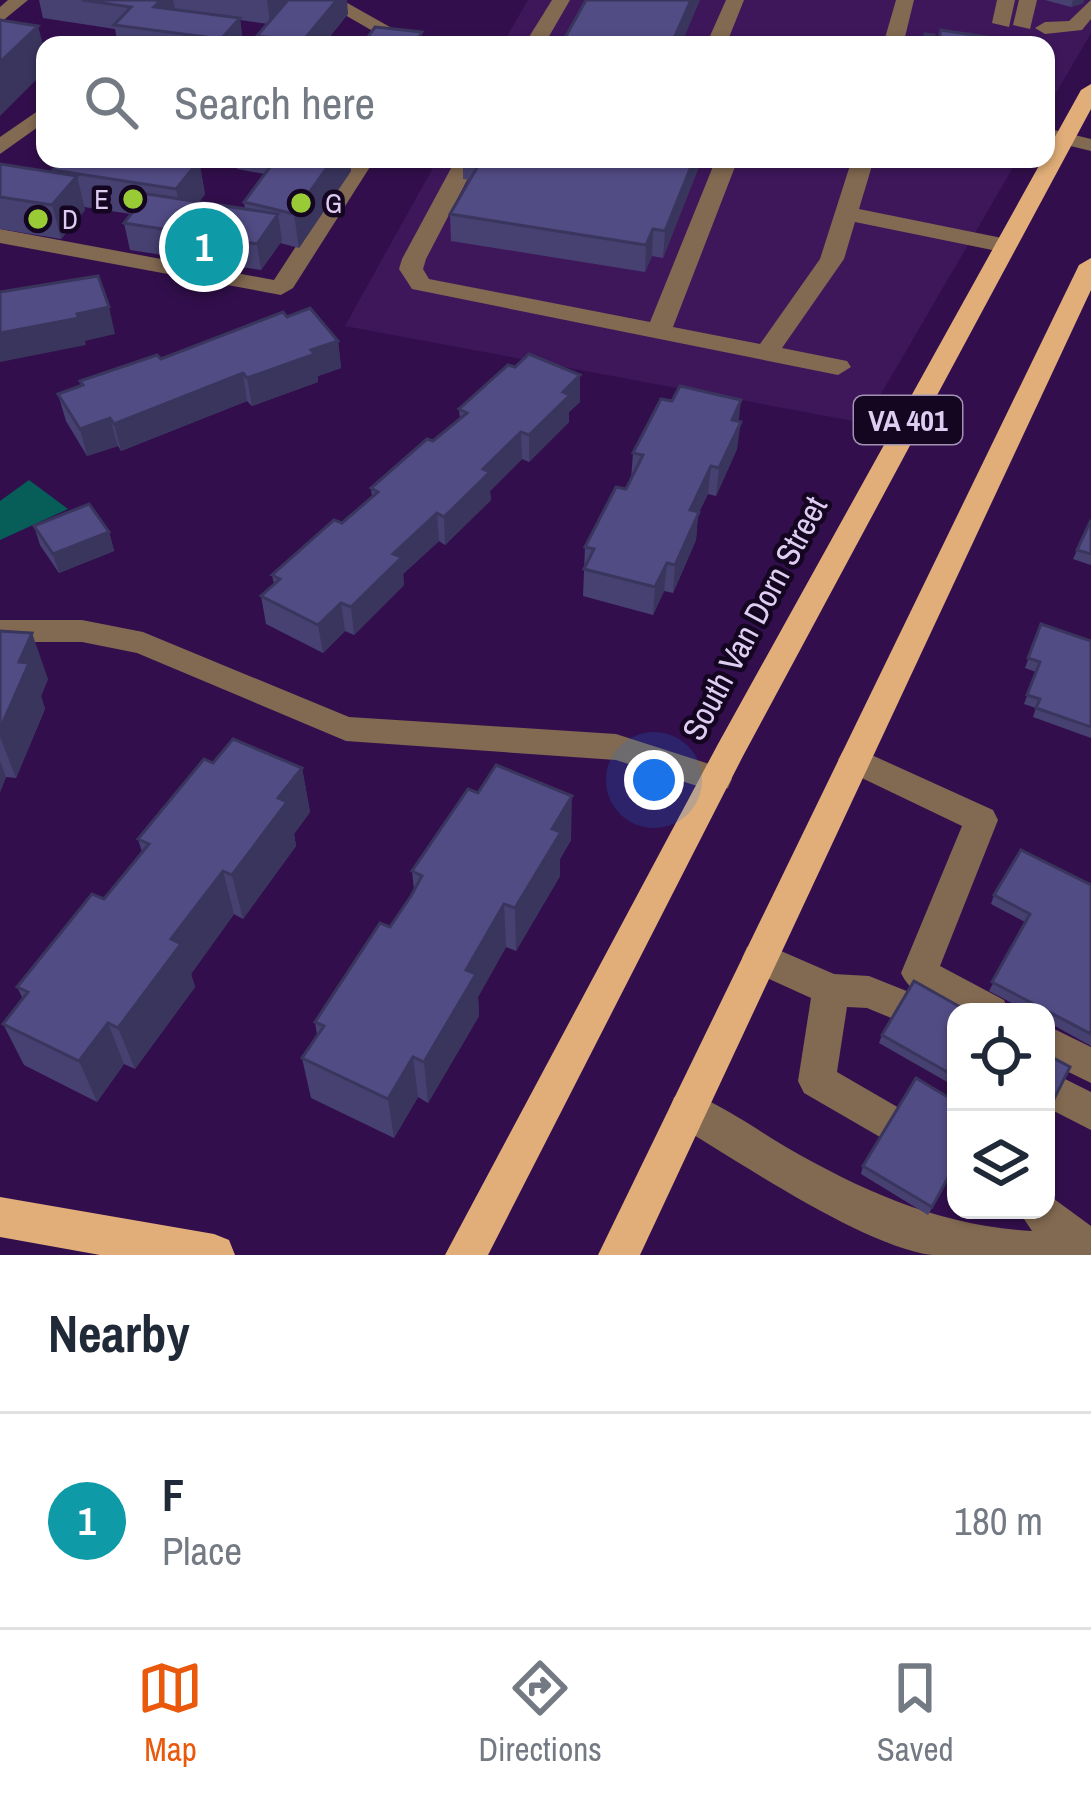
<!DOCTYPE html>
<html lang="en">
<head>
<meta charset="utf-8">
<style>
	:root { --surface:#fff; --page:#f2f2f3; --text:#1f2937; --muted:#747a83; --line:#e0e1e3; --accent:#ea580c }
	body { margin:0; font-family:"Archivo Narrow",sans-serif; background:var(--page); color:var(--text) }
	.controls { position:absolute; right:36px; bottom:36px; display:grid; overflow:hidden; border-radius:24px; box-shadow:0 3px 9px #0004 }
	.controls button { width:108px; height:108px; display:grid; place-items:center; padding:0; border:0; border-bottom:3px solid var(--line); background:var(--surface); color:var(--text); font:60px sans-serif }
	.you { position:absolute; left:654px; top:780px; width:42px; height:42px; margin:-30px; border:9px solid #fff; border-radius:50%; background:#1a73e8; box-shadow:0 0 0 18px #1a73e833 }
	.badge { display:grid; place-items:center; width:78px; height:78px; border-radius:50%; background:var(--accent); color:#fff; font-size:39px; font-weight:700 }
	.pin { position:absolute; translate:-50% -50%; border:6px solid #fff; box-shadow:0 3px 12px #0006 }
	.list { margin:0; padding:0; list-style:none }
	h2 { display:flex; justify-content:space-between; align-items:center; height:156px; margin:0; padding:0 48px; font-size:51px }
	h2 small { font-size:39px; font-weight:400; color:var(--muted) }
	.list li { display:grid; grid-template-columns:78px 1fr auto; gap:36px; align-items:center; box-sizing:border-box; height:216px; padding:0 48px; border-top:3px solid var(--line) }
	.list b { display:block; font-size:45px; white-space:nowrap }
	.list p { margin:0; font-size:39px; white-space:nowrap; color:var(--muted) }
	.list em { font-size:39px; font-style:normal; color:var(--muted) }
	.icon { flex:none; width:66px; height:66px; fill:none; stroke:currentColor; stroke-width:2; stroke-linecap:round; stroke-linejoin:round }
	.map { position:relative; flex:none; width:1091px; height:1255px; overflow:hidden }
	.search { position:absolute; background:var(--surface); box-shadow:0 3px 9px #0004; left:36px; right:36px; top:36px; height:132px; display:flex; align-items:center; gap:30px; box-sizing:border-box; padding:0 42px; border-radius:24px; color:var(--muted); font-size:45px }
	.sheet { height:372px; background:var(--surface) }
	nav { display:flex; justify-content:space-around; align-items:center; box-sizing:border-box; height:168px; border-top:3px solid var(--line); background:var(--surface); font-size:33px; color:var(--muted) }
	nav a { display:grid; justify-items:center; gap:6px }
	nav .on { color:var(--accent) }
	.map>svg:first-child { display:block }
</style>
</head>
<body>
<div class="map">
<svg width="1091" height="1255" viewBox="0 0 1091 1255">
	<rect width="100%" height="100%" fill="#320f4c"/>
	<g fill="#3e175b">
		<path d="M528 0H1091V33L1046 110V45H502Z"/>
		<path d="M438 159H1018L864 423 345 326Z"/>
	</g>
	<path fill="#075d57" d="M29 480 68 509 0 540V501Z"/>
	<g fill="none" stroke-linecap="round" stroke-linejoin="round">
		<g fill="#826951" fill-rule="evenodd">
			<path d="M8 0H28L0 23V7Z"/>
			<path d="M319 0H342L422 45H397Z"/>
			<path d="M552 0H570L544 45H524Z"/>
			<path d="M726 0H744L726 45H706Z"/>
			<path d="M896 0H914L903 45H883Z"/>
			<path d="M997 0H1015L1009 27 992 23Z"/>
			<path d="M1019 0H1037L1030 29 1013 25Z"/>
			<path d="M1091 0V19L1082 30 1045 34 1035 28 1045 22 1069 21Z"/>
			<path d="M45 106V122L0 154V137Z"/>
			<path d="M1046 128 1091 139V151L1046 140Z"/>
			<path d="M353 159H375L293 288 281 295 0 243V229L274 280Z"/>
			<path d="M456 159H478L426 259 423 269 429 279 650 322 716 159H738L673 327 760 344 820 259 852 159H874L859 209 1002 238 1014 245 1002 252 855 222 844 259 782 348 847 361 851 367 838 375 412 289 399 269 402 259Z"/>
			<path d="M0 620H82L143 632 349 717 616 734 728 770 732 779 728 788 716 792 616 760 346 741 137 653 82 642H0Z"/>
			<path d="M854 747 993 810 998 820 940 966 1004 1000 1009 1012C973 1012 919 1011 901 973L962 826 843 769 838 760 843 751Z"/>
			<path d="M760 942 834 974 869 976 914 994 919 1006 914 1018 901 1022 867 1008 847 1007 837 1072 956 1141V1181L804 1093 798 1081 811 998 747 969 742 958 747 947Z"/>
			<path d="M1046 1025 1091 1047V1083L1046 1061Z"/>
			<path d="M1057 1075 1091 1092V1130L1046 1107V1079Z"/>
			<path d="M688 1092C723 1105 754 1128 786 1147 864 1192 941 1226 1032 1231L1018 1210H1046V1193L1091 1226V1255C1039 1255 983 1255 932 1255 862 1246 737 1160 674 1123L669 1110 674 1097Z"/>
		</g>
		<g fill="#e1ae79" fill-rule="evenodd">
			<path d="M1091 84V109L743 756 488 1255H445L718 744 1081 90Z"/>
			<path d="M1091 258V290L640 1255H598L1079 265Z"/>
			<path d="M0 1197 214 1234 229 1240 235 1255H100L0 1237Z"/>
		</g>
	</g>
	<g fill="#474172">
		<path d="M39 0H287L348 14 323 45H258L257 36 268 24 240 20 243 43 242 45H118L115 29 43 18Z"/>
		<path d="M1045 0H1084L1083 3 1071 7Z"/>
		<path d="M235 159H350L351 171 299 248 280 243 261 270 130 250 124 223 131 214 84 207 85 210 61 239 0 229V164L54 172 53 170 199 161 205 194 199 202 245 209 244 202 265 174 237 169Z"/>
		<path d="M463 159H702L663 258 652 256 645 272 451 241 450 214 470 180 463 179Z"/>
		<path d="M287 317 338 341 341 368 318 376V382L252 406 247 401 121 451 118 446 87 456 66 421 58 394 81 386 80 381 161 359Z"/>
		<path d="M580 402 569 412V422L529 462 522 459 490 491 491 500 445 545 439 541 403 574 404 585 354 635 345 631 323 653 266 624 261 596 274 584 272 575 342 523 372 497 371 488 460 419 459 409Z"/>
		<path d="M739 421 737 449 716 496 708 494 698 514 696 540 673 593 664 591 653 615 583 596 585 547 626 489 631 479 633 453Z"/>
		<path d="M1091 520V565L1073 559Z"/>
		<path d="M34 526 109 532 114 551 59 573 40 545Z"/>
		<path d="M1041 624 1091 641V738L1033 717 1036 708 1024 704 1036 672 1025 668Z"/>
		<path d="M0 631 48 679 41 696 45 709 16 778 6 777 0 792Z"/>
		<path d="M213 763 302 768 310 812 294 834 296 846 243 919 234 914 191 974 195 987 135 1069 124 1064 97 1102 24 1065 3 1024 23 999 17 987 104 899 142 852 138 839Z"/>
		<path d="M571 840 560 859V876L516 951 506 947 478 997 479 1016 428 1103 418 1097 394 1138 311 1098 302 1058 317 1035 315 1022 390 927 414 890 412 871Z"/>
		<path d="M1091 885V1046L1046 1021V1012H1029L989 991 1025 922 991 904 994 895Z"/>
		<path d="M956 1012V1087L879 1043 882 1035Z"/>
		<path d="M956 1165 928 1215 861 1174 863 1166Z"/>
	</g>
	<g fill="#39355d">
		<path d="M161 0H173L176 14 154 7Z"/>
		<path d="M267 0H287V3L270 24Z"/>
		<path d="M337 0H347L348 14 323 45H302V42Z"/>
		<path d="M691 0H700L681 45H671Z"/>
		<path d="M1073 0H1084L1083 3 1071 7Z"/>
		<path d="M240 18 243 43 242 45H222L221 39Z"/>
		<path d="M38 26 45 52V71L0 116V62Z"/>
		<path d="M333 159H350L351 171 299 248 294 214Z"/>
		<path d="M694 159H702L663 258 665 231Z"/>
		<path d="M199 161 205 194 183 223 176 189Z"/>
		<path d="M77 176 85 210 61 239 52 205Z"/>
		<path d="M278 214 282 241 261 270 257 244Z"/>
		<path d="M653 229 652 256 645 272 646 245Z"/>
		<path d="M109 307 115 334 85 341 86 345 0 362V333Z"/>
		<path d="M338 341 341 368 318 376V382L252 406 247 378 311 350Z"/>
		<path d="M243 373 247 401 121 451 114 424Z"/>
		<path d="M580 375V402L569 412V422L529 462V435L563 392Z"/>
		<path d="M741 400 738 428 732 420Z"/>
		<path d="M110 418 118 446 87 456 80 429Z"/>
		<path d="M741 422 737 449 716 496 719 468Z"/>
		<path d="M521 432 522 459 490 491 491 500 445 545 444 517 483 469Z"/>
		<path d="M711 466 708 494 698 514 696 540 673 593 675 565 690 510Z"/>
		<path d="M437 513 439 541 403 574 404 585 354 635 351 607 393 554Z"/>
		<path d="M109 532 114 551 59 573 53 554Z"/>
		<path d="M667 563 664 591 653 615 655 587Z"/>
		<path d="M341 603 345 631 323 653 318 625Z"/>
		<path d="M32 633 48 679 41 696 45 709 16 778 0 737V729L19 662Z"/>
		<path d="M0 761 6 777 0 792Z"/>
		<path d="M302 768 310 812 294 834 296 846 243 919 232 875 278 798Z"/>
		<path d="M572 796 571 840 560 859V876L516 951 515 908 552 829Z"/>
		<path d="M223 871 234 914 191 974 195 987 135 1069 118 1028 171 939Z"/>
		<path d="M504 904 506 947 478 997 479 1016 428 1103 424 1062 466 970Z"/>
		<path d="M108 1023 124 1064 97 1102 79 1061Z"/>
		<path d="M413 1057 418 1097 394 1138 388 1099Z"/>
	</g>
	<g fill="#524c85" stroke="#39355d" stroke-width="3">
		<path d="M82 0H161L154 7 240 18 221 39 114 25 131 7Z"/>
		<path d="M288 0H337L302 42 257 36Z"/>
		<path d="M586 0H691L671 45H561Z"/>
		<path d="M0 20 38 26 0 62Z"/>
		<path d="M375 27 422 32 413 45H362Z"/>
		<path d="M941 30 1006 40 1005 45H922L925 34 934 35 933 41 938 42Z"/>
		<path d="M63 159H186L199 161 176 189 53 170Z"/>
		<path d="M276 159H333L294 214 244 202Z"/>
		<path d="M482 159H694L665 231 653 229 646 245 450 214Z"/>
		<path d="M0 164 77 176 52 205 0 197Z"/>
		<path d="M147 194 278 214 257 244 124 223Z"/>
		<path d="M98 276 109 307 77 314 79 318 0 333V292Z"/>
		<path d="M310 308 338 341 311 350 315 354 247 378 243 373 114 424 110 418 80 429 58 394 83 385 80 381 157 355 161 359 283 312 287 317Z"/>
		<path d="M529 354 580 375 563 392 570 395 529 435 521 432 483 469 490 472 444 517 437 513 393 554 402 557 351 607 341 603 318 625 261 596 280 579 272 575 334 520 342 523 378 492 371 488 427 439 433 441 467 413 459 409 508 365 515 367Z"/>
		<path d="M680 386 741 400 732 420 741 422 719 468 711 466 690 510 699 512 675 565 667 563 655 587 584 569 594 549 585 547 616 487 626 489 643 455 633 453 661 399 672 401Z"/>
		<path d="M89 504 109 532 53 554 34 526Z"/>
		<path d="M1091 520V554L1077 550Z"/>
		<path d="M1041 624 1091 641V727L1036 708 1040 699 1027 695 1040 662 1028 658Z"/>
		<path d="M0 631 32 633 19 662 29 663 0 729Z"/>
		<path d="M233 739 302 768 278 798 287 802 232 875 223 871 171 939 181 944 118 1028 108 1023 79 1061 3 1024 28 992 17 987 92 894 104 899 149 844 138 839 204 759 213 763Z"/>
		<path d="M496 765 572 796 552 829 561 832 515 908 504 904 466 970 476 974 424 1062 413 1057 388 1099 302 1058 324 1026 315 1022 380 923 390 927 411 896 422 876 412 871 468 789 478 793Z"/>
		<path d="M1021 850 1091 885V1034L992 982 1030 914 994 895Z"/>
		<path d="M914 981 969 1012H956V1077L882 1035Z"/>
		<path d="M1046 1054 1070 1067 1046 1115Z"/>
		<path d="M916 1078 956 1102V1163L932 1207 863 1166Z"/>
	</g>
	<g fill="#99cb36" stroke="#140620" stroke-width="4.5">
		<circle cx="133" cy="199" r="12"/>
		<circle cx="301" cy="203" r="12"/>
		<circle cx="38" cy="219" r="12"/>
	</g>
	<g text-anchor="middle" dominant-baseline="central" stroke-width="9" stroke-linejoin="round" paint-order="stroke">
		<g font-size="27" fill="#deccf1" stroke="#140620" text-anchor="start">
			<text x="109" y="199" text-anchor="end">E</text>
			<text x="325" y="203">G</text>
			<text x="62" y="219">D</text>
		</g>
		<rect fill="#140620" stroke="#a191b2" stroke-width="3" x="854" y="396" width="108" height="48" rx="9"/>
		<g font-size="30" font-weight="bold" fill="#deccf1">
			<text x="908" y="420">VA 401</text>
		</g>
		<g font-size="33" fill="#deccf1" stroke="#140620">
			<text transform="translate(754 618) rotate(-62)">South Van Dorn Street</text>
		</g>
	</g>
</svg>
<div class="controls">
<button><svg class="icon" aria-label="locate" viewBox="0 0 24 24"><circle cx="12" cy="12" r="6"/><path d="M12 2v4M12 18v4M2 12h4M18 12h4"/></svg></button>
<button><svg class="icon" aria-label="layers" viewBox="0 0 24 24"><path d="M12 4l9 5-9 5-9-5zM3 14l9 5 9-5"/></svg></button>
</div>
<div class="you"></div>
<div class="pin badge" style="left:204px;top:247px;background:#0f9aa8">1</div>
<div class="search"><svg class="icon" aria-label="search" viewBox="0 0 24 24"><circle cx="10" cy="10" r="6"/><path d="M15 15l6 6"/></svg>Search here</div>
</div>
<section class="sheet">
<h2>Nearby<small></small></h2>
<ul class="list">
<li><span class="badge" style="background:#0f9aa8">1</span><div><b>F</b><p>Place</p></div><em>180 m</em></li>
</ul>
</section>
<nav>
<a class="on"><svg class="icon" aria-label="map" viewBox="0 0 24 24"><path d="M3 6l6-2 6 2 6-2v14l-6 2-6-2-6 2zM9 4v14M15 6v14"/></svg>Map</a>
<a><svg class="icon" aria-label="directions" viewBox="0 0 24 24"><path d="M12 3l9 9-9 9-9-9zM9 14v-3h6M13 9l2 2-2 2"/></svg>Directions</a>
<a><svg class="icon" aria-label="saved" viewBox="0 0 24 24"><path d="M7 4h10v16l-5-4-5 4z"/></svg>Saved</a>
</nav>
</body>
</html>
